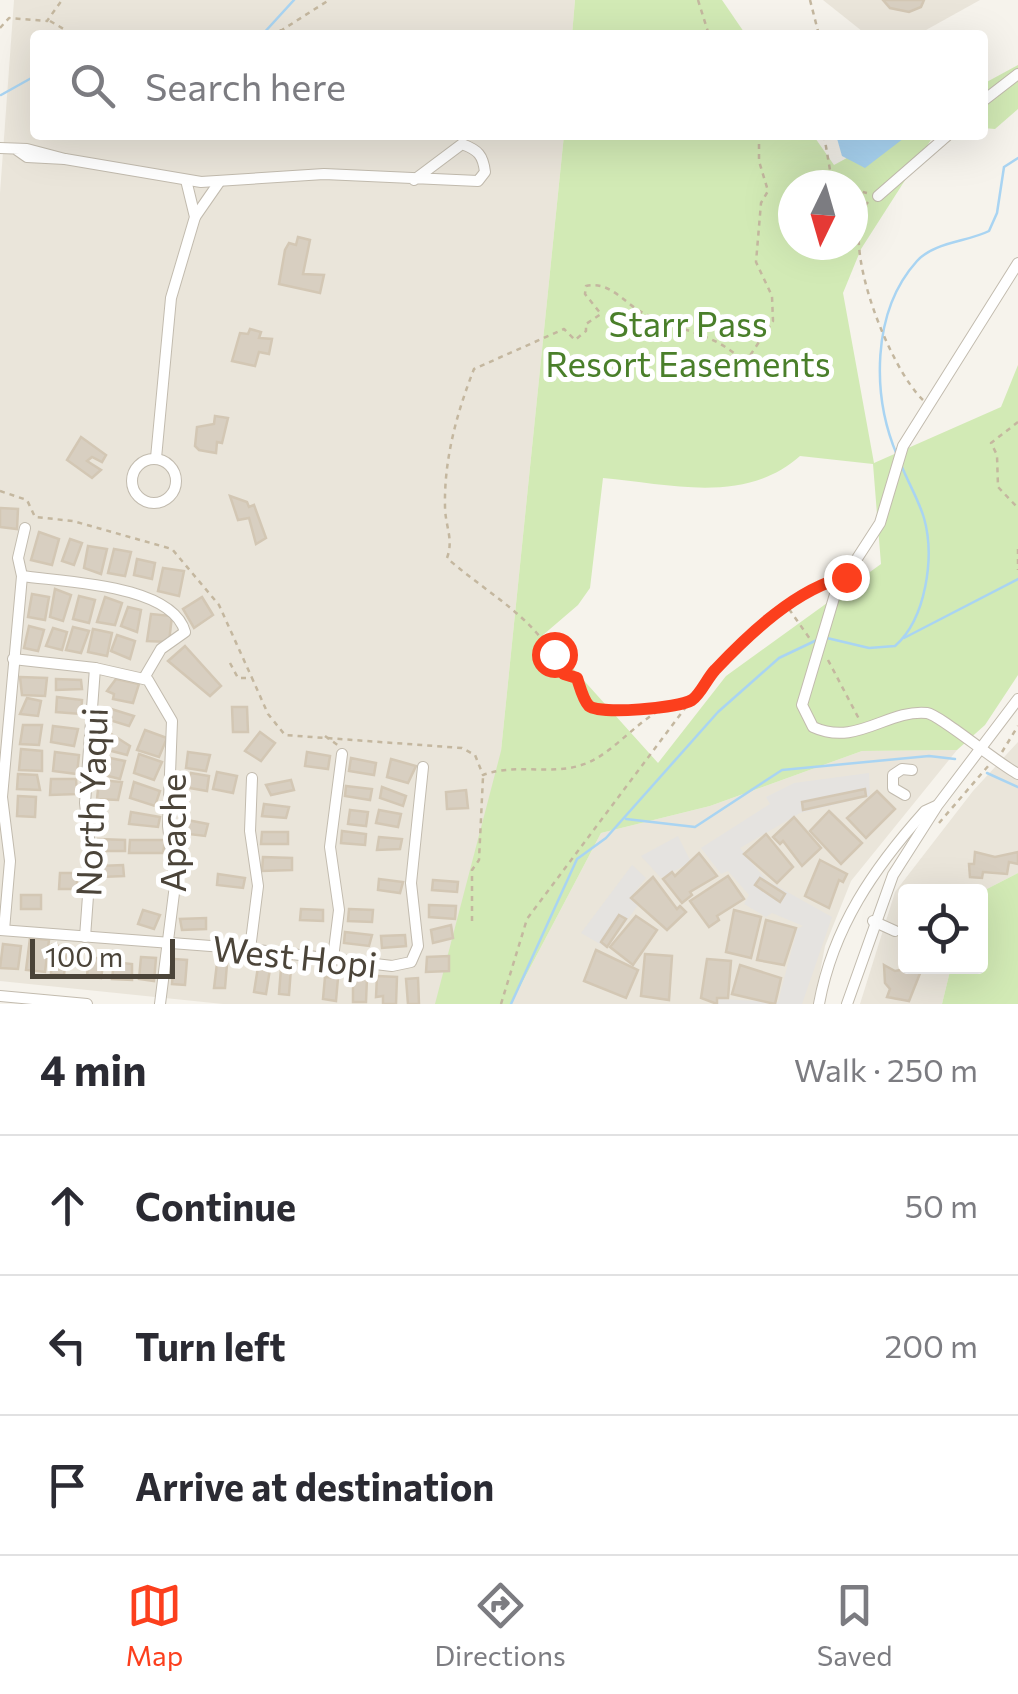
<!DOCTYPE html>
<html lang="en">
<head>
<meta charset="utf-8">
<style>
	:root { --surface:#fff; --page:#f7f7f7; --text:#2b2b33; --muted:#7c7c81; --line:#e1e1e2; --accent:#fc3f1d }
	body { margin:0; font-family:Commissioner,sans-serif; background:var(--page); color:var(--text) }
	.controls { position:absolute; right:30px; bottom:30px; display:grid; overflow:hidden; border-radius:10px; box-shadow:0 10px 40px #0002 }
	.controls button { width:90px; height:90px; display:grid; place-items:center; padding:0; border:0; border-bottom:2px solid var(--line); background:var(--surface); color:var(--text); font:50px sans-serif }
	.compass { position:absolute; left:778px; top:170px; width:90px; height:90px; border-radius:50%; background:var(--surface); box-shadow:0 10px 40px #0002; rotate:185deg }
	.scale { position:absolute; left:30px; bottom:25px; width:145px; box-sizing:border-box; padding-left:10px; border:5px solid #4b4439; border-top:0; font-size:28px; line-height:35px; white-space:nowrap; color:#4b4439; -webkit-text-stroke:8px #fff; paint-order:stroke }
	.stop { position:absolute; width:30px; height:30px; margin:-22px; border:8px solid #fc3f1d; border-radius:50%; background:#fff }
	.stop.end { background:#fc3f1d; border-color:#fff; box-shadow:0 2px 10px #0008 }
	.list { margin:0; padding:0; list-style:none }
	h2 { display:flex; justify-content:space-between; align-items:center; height:130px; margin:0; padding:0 40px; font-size:42px }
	h2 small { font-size:32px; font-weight:400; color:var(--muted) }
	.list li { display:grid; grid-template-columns:65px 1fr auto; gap:30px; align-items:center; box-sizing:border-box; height:140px; padding:0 40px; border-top:2px solid var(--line) }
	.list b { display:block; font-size:38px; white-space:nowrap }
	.list em { font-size:32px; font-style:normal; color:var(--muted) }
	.icon { flex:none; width:55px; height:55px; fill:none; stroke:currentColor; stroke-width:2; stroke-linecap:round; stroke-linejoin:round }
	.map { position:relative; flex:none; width:1018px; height:1004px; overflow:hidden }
	.search { position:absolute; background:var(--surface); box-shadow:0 10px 40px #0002; left:30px; right:30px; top:30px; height:110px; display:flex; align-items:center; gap:25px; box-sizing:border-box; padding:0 35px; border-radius:10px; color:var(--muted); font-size:38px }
	.sheet { height:550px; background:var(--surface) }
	nav { display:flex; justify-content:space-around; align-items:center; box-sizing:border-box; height:140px; border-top:2px solid var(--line); background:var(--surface); font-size:28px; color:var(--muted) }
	nav a { display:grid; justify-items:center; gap:5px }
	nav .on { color:var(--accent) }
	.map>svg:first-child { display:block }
</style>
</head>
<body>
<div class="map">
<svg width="1018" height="1004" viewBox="0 0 1018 1004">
	<rect width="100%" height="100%" fill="#f6f3ec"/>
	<g fill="#eae5da">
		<path d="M14 0H575L572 35H35V135H564L501 751 500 834 439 1004H223L0 981V193Z"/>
		<path d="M823 0H980L917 35H867Z"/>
		<path d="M1018 742V873L981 892H906V966L951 967 942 1004H860L895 892 973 791Z"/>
		<path d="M957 750 851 881 825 946 814 1004H511L601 833 710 806 862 751Z"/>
	</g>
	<g fill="#d2eab5" fill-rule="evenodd">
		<path d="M575 0H722L746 35H572Z"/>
		<path d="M1018 65V109L995 129 983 128V84Z"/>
		<path d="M564 135H813L834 165 889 135H934L861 249 843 293 874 463 1001 407 1018 365V675L985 725 957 750 862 751 710 806 601 833 511 1004H435L501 751ZM793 185H853V245H793ZM800 456 873 464 881 564 726 676 658 763 543 635 578 605 590 588 603 478C670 484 745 505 800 456Z"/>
		<path d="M1018 873V1004H942L951 967 980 966 981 892Z"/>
	</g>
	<g fill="#e5e3e0">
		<path d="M869 773 870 796 800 813 740 848 766 880 832 917 802 1004H718L719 999 778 1002 797 929 803 926 772 913 766 917 744 904 749 895 728 871 721 874 701 848 770 804 766 797 794 783Z"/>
		<path d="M678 836 691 862 661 878 641 856Z"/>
		<path d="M632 865 646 878 630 898 638 905 607 948 581 933Z"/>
	</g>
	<path fill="#a9d4f2" d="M836 135H908L865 168 842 156Z"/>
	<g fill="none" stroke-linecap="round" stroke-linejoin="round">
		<g stroke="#a9d4f2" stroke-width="2.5">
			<path d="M262 35 294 0"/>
			<path d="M1 95 35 76"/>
			<path d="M897 455C872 396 871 312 917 261 934 242 967 242 989 231L997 213 1004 167 1018 158"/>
			<path d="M827 638 869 648 895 646C926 619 935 557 924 518 919 501 909 484 902 467"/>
			<path d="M904 638 1018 579"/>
			<path d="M987 773 1018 787"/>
			<path d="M626 819 695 827 782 770 929 756 955 759"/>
			<path d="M511 1004 577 859 606 838 718 712 779 658 819 639"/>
		</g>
	</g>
	<g fill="#d8cfc1" stroke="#d3c7b4" stroke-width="2.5">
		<path d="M883 0H924L921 7 909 12 890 8Z"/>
		<path d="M298 237 310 240 303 274 324 275 320 293 279 284 285 250 289 243 296 245Z"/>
		<path d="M250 329 261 332 259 338 272 339 269 354 259 352 255 366 232 361 240 333 248 334Z"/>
		<path d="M215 416 228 418 222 443 217 442 216 453 199 450 195 446 197 427 214 424Z"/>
		<path d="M81 437 106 455 102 462 92 457 87 461 101 470 92 478 67 460Z"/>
		<path d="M230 496 247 502 249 507 254 505 266 538 256 544 249 518 238 520Z"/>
		<path d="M0 508 18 509 17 529 0 527Z"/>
		<path d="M39 532 59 539 52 565 31 560Z"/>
		<path d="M70 539 82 543 74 565 62 561Z"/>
		<path d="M88 546 107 549 101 574 84 568Z"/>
		<path d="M114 549 131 552 125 576 108 573Z"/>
		<path d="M137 559 155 563 152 579 134 575Z"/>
		<path d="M163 568 184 571 179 596 158 591Z"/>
		<path d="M55 589 71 595 63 621 50 617Z"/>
		<path d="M32 594 49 597 45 620 28 617Z"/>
		<path d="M79 596 95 600 89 623 73 619Z"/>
		<path d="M105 597 122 603 115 625 97 622Z"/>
		<path d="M202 597 213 615 194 628 183 609Z"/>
		<path d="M128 607 141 610 137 632 121 626Z"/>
		<path d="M151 614 172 616 169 642 147 641Z"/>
		<path d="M29 626 44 630 38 651 24 648Z"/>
		<path d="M73 627 89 631 81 653 66 650Z"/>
		<path d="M53 628 67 632 62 650 46 646Z"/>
		<path d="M93 629 112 633 107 656 88 652Z"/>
		<path d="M117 635 135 641 130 659 111 651Z"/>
		<path d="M185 646 221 686 210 696 168 661Z"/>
		<path d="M20 677 47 678 45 696 22 695Z"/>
		<path d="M56 679 81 680 82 689 56 690Z"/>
		<path d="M116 679 139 684 133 703 113 699 114 694 107 691Z"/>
		<path d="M57 697 82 700 81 714 56 712Z"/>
		<path d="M27 698 41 701 38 716 20 714Z"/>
		<path d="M232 707H247L248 732H233Z"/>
		<path d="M108 708 134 716 129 726 106 719Z"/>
		<path d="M23 725H42L39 745 20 744Z"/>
		<path d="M53 726 78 729 74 746 51 742Z"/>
		<path d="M105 730 130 746 127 755 100 748Z"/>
		<path d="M145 730 167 738 159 757 137 750Z"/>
		<path d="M260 732 275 743 261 761 245 751Z"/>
		<path d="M21 749 42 751V771L19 770Z"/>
		<path d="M55 752 79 755 77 774 53 771Z"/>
		<path d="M188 752 210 755 206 771 186 768Z"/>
		<path d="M307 752 330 756 328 769 305 766Z"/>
		<path d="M139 754 162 762 154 780 134 773Z"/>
		<path d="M105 757 125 761 120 779 100 774Z"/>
		<path d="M351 758 376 763 374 775 349 771Z"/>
		<path d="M391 759 416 766 408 783 387 777Z"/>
		<path d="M217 772 237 776 233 793 213 789Z"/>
		<path d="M191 773 209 776 207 791 184 787Z"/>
		<path d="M18 774 37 775 40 790 17 789Z"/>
		<path d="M51 779H76L77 794 50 795Z"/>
		<path d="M99 780 122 782 118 800 97 799Z"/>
		<path d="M291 780 294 790 271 795 266 785Z"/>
		<path d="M134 782 160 791 155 806 130 798Z"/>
		<path d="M346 786 372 789 370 800 345 796Z"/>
		<path d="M382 787 406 796 403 806 380 798Z"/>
		<path d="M865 789 866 796 803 810 802 802Z"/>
		<path d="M466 790 468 808 447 809 446 792Z"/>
		<path d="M877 791 895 809 866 838 847 818Z"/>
		<path d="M18 796 36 797 35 817 17 816Z"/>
		<path d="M264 804 289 807 286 818 262 816Z"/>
		<path d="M350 810 368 812 366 826 348 824Z"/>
		<path d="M379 810 401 814 398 827 376 823Z"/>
		<path d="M829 811 862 843 841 864 810 831Z"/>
		<path d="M131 812 160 817 158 827 129 824Z"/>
		<path d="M794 817 821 848 802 866 783 841 780 844 773 837Z"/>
		<path d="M182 819 208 824 205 836 180 833Z"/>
		<path d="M342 831 366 834 365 845 341 843Z"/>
		<path d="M262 832H288V844H261Z"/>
		<path d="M766 834 793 867 777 883 744 854Z"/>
		<path d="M379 837 402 839 400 849 377 850Z"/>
		<path d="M98 839 125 840V851H97Z"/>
		<path d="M130 840H165L163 853H129Z"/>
		<path d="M975 852 995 857 1018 852V864L1009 862 1007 874 983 872 982 878 970 877 969 864H974Z"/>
		<path d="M699 853 717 876 690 892 692 895 682 903 663 879 672 872 675 876Z"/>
		<path d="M263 857 292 858V870L262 871Z"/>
		<path d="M820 860 847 874 843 882 839 880 829 908 805 896Z"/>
		<path d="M123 865 124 876 101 877 100 866Z"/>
		<path d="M60 873H77V889H59Z"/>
		<path d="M218 874 245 878 243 888 217 885Z"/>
		<path d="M728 876 744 899 717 916 719 920 709 927 690 901Z"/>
		<path d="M653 877 677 909 680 906 686 912 667 930 631 898Z"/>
		<path d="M760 878 785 894 780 902 755 885Z"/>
		<path d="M379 879 403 882 400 893 378 890Z"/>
		<path d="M433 880 458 882 457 892 432 890Z"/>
		<rect x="21" y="895" width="20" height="14"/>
		<path d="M429 905 456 906 455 919 429 917Z"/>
		<path d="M301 909 323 910V921L300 920Z"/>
		<path d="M349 909 373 910 372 922 348 921Z"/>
		<path d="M143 910 160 915 154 929 138 924Z"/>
		<path d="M734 910 761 917 751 958 726 952Z"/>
		<path d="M619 915 626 919 607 947 601 942Z"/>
		<path d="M636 916 657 930 633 965 610 947Z"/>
		<path d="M206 918V929L182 930 180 919Z"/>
		<path d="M766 920 796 928 784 965 757 960Z"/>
		<path d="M451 925 453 938 433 943 431 930Z"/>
		<path d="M345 932 372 935 369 946 344 943Z"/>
		<path d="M405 935 406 946 382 948 381 936Z"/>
		<path d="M30 938 49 940 45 972 26 970Z"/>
		<path d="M3 944 21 946 18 969 0 968Z"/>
		<path d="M52 945 67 947 64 975 51 974Z"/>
		<path d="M596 950 638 970 626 998 584 981Z"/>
		<path d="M645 954 672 956 669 1000 641 996Z"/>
		<path d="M449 956V971L426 972 427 957Z"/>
		<path d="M89 957 104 959 101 978 87 976Z"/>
		<path d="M141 957 156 958 154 981 139 979Z"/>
		<path d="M174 959 187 960 185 985 172 984Z"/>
		<path d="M707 959 731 961 728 998H717V1004L701 998Z"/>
		<path d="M114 962 132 964V980L112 979Z"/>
		<path d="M217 963 227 964 225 988H214Z"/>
		<path d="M740 965 781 978 775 1004 732 994Z"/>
		<path d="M884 965 895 971 923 966 909 1001 887 997 890 989 885 983Z"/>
		<path d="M258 967 270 969 266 994 254 992Z"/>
		<path d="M281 968H291L289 995 279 994Z"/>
		<path d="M377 976 397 977 396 1004H383V996L376 997Z"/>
		<path d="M325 977 338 978 336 1001 323 999Z"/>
		<path d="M353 977 367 978 366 1002H353Z"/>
		<path d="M418 978 419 1004H408L406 979Z"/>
	</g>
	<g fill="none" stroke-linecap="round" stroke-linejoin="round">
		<defs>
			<g id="minor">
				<path d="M983 101 1018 74"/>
				<path d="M0 148 27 149 65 159 27 157 17 150"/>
				<path d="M65 159 201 182 324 174 478 181 485 172C483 155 478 150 462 144L414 180"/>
				<path d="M878 196 948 135"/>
				<path d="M195 217 220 181"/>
				<path d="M1018 263 903 446 880 523 836 591 802 705 813 727C857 747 887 709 927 713 940 715 997 763 1018 774"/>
				<path d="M156 458 171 298 195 217 186 180"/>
				<circle cx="154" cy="481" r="22"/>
				<path d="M22 576C63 582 172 584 185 632L161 649 144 678"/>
				<path d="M13 659 95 668 148 680 172 721 168 826 175 885 160 1004"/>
				<path d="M905 795 893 788V775L902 769 912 770"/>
				<path d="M873 921 895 931"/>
				<path d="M0 930 250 949 392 966 411 962 418 946 411 883 423 767"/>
				<path d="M4 930 10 861 2 797 22 576 18 558 25 528"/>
				<path d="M85 937 91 855 85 803 95 668"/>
				<path d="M250 949 258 886 250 831 252 778"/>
				<path d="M333 958 339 910 330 847 342 754"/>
				<path d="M0 996 87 1004"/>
				<path d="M819 1004C833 927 874 868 925 811L936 806"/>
				<path d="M847 1004 893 875 937 806 1018 699"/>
			</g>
		</defs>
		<use href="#minor" stroke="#c2bbae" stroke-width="12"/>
		<g stroke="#c4b79f" stroke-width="2.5" stroke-dasharray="5 5" stroke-linecap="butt">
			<path d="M698 0 709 35"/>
			<path d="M810 0 819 35"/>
			<path d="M50 21 74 35"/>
			<path d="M0 28 9 18 47 21 62 0"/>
			<path d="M250 35 282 30 329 0"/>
			<path d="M806 35 816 33"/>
			<path d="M824 135 830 170 843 185"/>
			<path d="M853 190 867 193"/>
			<path d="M868 202C837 239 890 369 923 400"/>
			<path d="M1018 422 991 443 997 455 998 487 1018 508"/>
			<path d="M0 491 27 500 35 517 73 521 172 549 219 605 252 678"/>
			<path d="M1018 549V570"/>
			<path d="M789 609 810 639"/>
			<path d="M828 660 859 719"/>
			<path d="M230 663 238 678H252L268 714 285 735 462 748 475 755 483 775C521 761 561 780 597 758 627 740 653 703 690 700"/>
			<path d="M660 712C615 702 596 730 577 679L564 674C536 616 491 597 447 558 454 539 445 526 445 506 444 459 457 412 474 369L564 329 575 340 586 331V324L601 314 585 294 586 286C611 280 626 306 647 315 683 332 716 333 745 363L773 321 772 296 756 262 761 203 768 191 759 161V135"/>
			<path d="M325 736 339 746"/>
			<path d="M1002 752 1018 726"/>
			<path d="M939 823 989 765"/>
			<path d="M472 921V870L479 860 483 777"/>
			<path d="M501 1004 527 919 707 679 741 642 831 580"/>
		</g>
		<use href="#minor" stroke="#fff" stroke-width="10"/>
	</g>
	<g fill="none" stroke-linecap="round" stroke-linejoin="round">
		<path stroke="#fc3f1d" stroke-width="12" d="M554 654 564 674 577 678C580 687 583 700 589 706 601 715 678 708 692 700 700 695 708 677 715 670 749 634 797 588 846 577"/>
	</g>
	<g text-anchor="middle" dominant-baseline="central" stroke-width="10" stroke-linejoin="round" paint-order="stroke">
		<g font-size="35" fill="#4a7f2a" stroke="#fff">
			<text x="688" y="322">Starr Pass<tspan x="688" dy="40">Resort Easements</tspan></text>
		</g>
		<g font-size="35" fill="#4b4439" stroke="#fff">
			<text transform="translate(90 802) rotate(-88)">North Yaqui</text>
			<text transform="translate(171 833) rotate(-90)">Apache</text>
			<text transform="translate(295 955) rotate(6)">West Hopi</text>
		</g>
	</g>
</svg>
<div class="controls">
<button><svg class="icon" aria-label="locate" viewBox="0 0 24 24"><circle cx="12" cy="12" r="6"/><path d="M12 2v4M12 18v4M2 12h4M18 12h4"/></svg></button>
</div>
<svg class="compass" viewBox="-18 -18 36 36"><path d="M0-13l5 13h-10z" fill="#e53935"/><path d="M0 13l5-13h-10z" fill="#7c7c81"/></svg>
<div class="scale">100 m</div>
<div class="stop" style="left:554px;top:654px"></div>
<div class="stop end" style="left:846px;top:577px"></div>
<div class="search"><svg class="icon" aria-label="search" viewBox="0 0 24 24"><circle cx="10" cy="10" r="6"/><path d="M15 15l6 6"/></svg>Search here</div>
</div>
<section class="sheet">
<h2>4 min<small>Walk · 250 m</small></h2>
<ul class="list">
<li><svg class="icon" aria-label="ahead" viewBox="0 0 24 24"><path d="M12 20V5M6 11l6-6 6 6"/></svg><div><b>Continue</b></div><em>50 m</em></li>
<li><svg class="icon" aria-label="left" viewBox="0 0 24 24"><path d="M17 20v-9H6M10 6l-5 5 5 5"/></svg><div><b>Turn left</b></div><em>200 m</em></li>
<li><svg class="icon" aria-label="arrive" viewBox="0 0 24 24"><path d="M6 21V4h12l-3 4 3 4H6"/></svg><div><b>Arrive at destination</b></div></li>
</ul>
</section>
<nav>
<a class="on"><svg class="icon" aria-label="map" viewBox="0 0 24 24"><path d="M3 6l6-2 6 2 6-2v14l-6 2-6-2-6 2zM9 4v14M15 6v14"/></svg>Map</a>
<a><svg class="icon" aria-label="directions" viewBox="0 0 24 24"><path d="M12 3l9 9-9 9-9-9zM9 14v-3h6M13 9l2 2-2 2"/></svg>Directions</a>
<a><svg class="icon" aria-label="saved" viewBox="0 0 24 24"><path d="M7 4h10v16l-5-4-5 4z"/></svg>Saved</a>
</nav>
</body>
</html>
